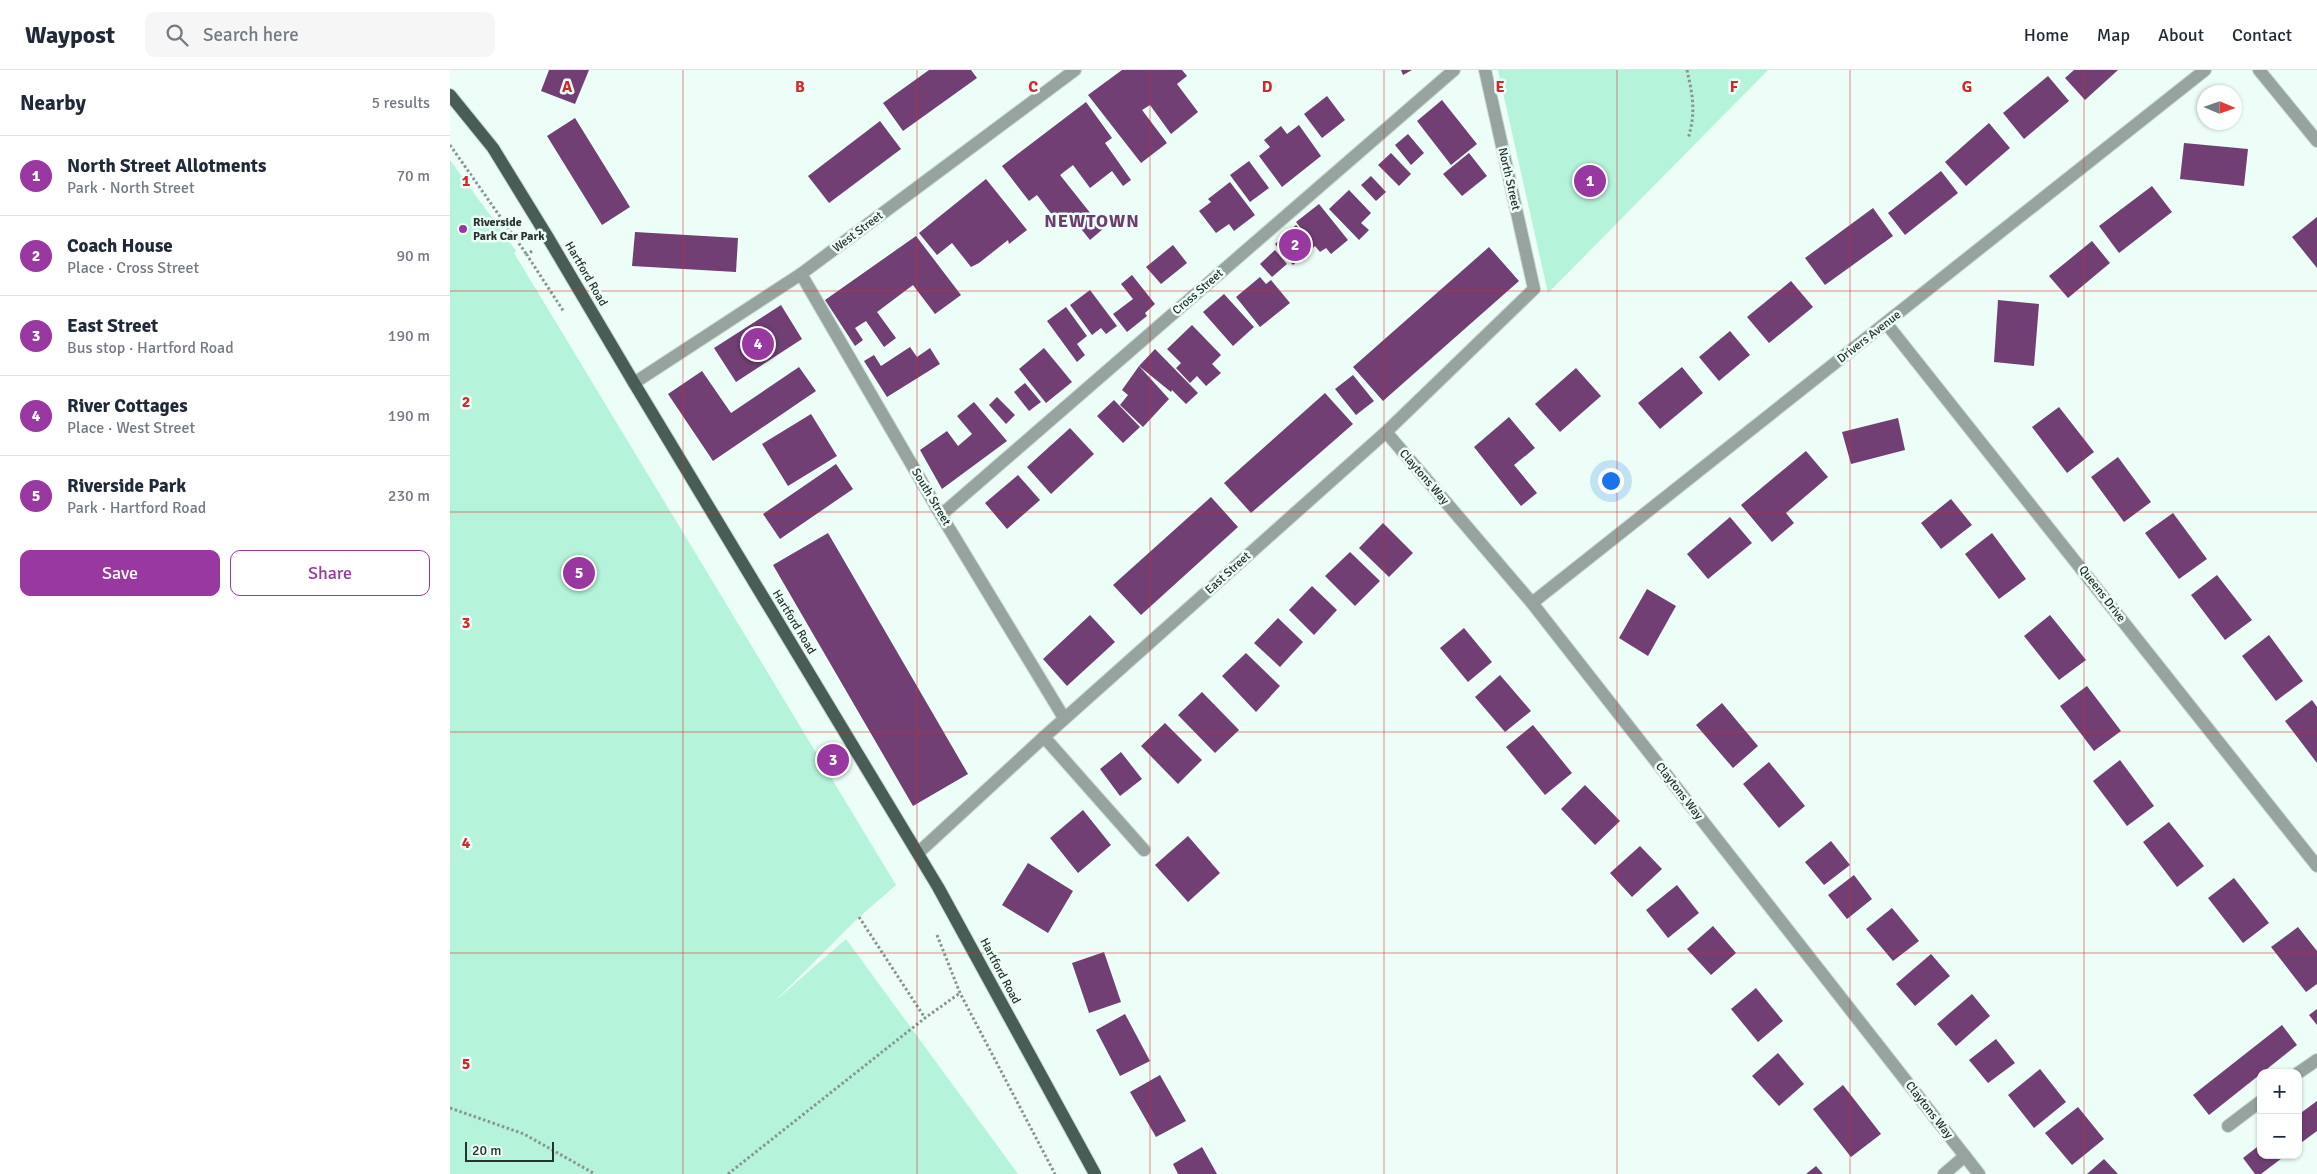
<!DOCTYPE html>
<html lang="en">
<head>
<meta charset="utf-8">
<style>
	:root { --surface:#fff; --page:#f6f6f7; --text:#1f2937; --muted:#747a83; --line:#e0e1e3; --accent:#9938a0 }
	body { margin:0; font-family:Signika,sans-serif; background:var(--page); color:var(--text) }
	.controls { position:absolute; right:15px; bottom:15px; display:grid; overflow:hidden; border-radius:10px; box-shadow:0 1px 4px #0004 }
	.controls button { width:45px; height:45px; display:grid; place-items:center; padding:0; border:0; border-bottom:1px solid var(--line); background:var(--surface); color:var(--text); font:25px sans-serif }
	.compass { position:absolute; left:1747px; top:15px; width:45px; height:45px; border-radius:50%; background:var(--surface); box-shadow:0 1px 4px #0004; rotate:92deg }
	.scale { position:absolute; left:15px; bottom:12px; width:89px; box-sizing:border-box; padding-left:5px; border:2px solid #26322d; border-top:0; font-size:14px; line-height:18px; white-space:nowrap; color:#26322d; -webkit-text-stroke:4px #ecfef7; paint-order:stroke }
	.you { position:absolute; left:1160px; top:410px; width:18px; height:18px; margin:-12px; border:4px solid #fff; border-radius:50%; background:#1a73e8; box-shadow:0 0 0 8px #1a73e833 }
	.badge { display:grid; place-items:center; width:32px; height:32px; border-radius:50%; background:var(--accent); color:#fff; font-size:16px; font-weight:700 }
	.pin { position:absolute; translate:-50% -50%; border:2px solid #fff; box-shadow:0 1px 5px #0006 }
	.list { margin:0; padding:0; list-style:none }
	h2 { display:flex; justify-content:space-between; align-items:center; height:65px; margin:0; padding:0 20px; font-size:21px }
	h2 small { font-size:16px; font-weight:400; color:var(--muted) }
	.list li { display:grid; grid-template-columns:32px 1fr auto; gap:15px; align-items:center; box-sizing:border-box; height:80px; padding:0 20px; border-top:1px solid var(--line) }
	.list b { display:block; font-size:19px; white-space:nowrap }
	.list p { margin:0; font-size:16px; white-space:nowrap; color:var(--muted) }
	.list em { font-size:16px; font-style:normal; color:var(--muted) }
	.actions { display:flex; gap:10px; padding:15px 20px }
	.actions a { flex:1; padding:11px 0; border:1px solid var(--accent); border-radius:10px; text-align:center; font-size:18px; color:var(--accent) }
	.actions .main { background:var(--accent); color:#fff }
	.icon { flex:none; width:28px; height:28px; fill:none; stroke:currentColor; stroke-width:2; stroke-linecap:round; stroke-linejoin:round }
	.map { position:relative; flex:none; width:1867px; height:1104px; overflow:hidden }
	header { display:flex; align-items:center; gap:30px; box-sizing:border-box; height:70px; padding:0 25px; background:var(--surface); border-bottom:1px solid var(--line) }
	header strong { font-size:24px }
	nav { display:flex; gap:28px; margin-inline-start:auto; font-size:18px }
	.search { width:350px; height:45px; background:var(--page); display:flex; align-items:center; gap:12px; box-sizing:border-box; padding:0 18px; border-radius:10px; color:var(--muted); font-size:19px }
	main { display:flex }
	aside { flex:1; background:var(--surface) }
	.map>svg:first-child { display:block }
</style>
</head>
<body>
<header>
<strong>Waypost</strong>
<div class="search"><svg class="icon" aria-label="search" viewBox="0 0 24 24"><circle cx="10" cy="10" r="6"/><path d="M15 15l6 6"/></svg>Search here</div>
<nav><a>Home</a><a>Map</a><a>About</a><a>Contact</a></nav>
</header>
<main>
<aside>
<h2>Nearby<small>5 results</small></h2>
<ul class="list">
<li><span class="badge">1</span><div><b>North Street Allotments</b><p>Park · North Street</p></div><em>70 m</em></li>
<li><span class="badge">2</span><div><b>Coach House</b><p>Place · Cross Street</p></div><em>90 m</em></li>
<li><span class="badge">3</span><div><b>East Street</b><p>Bus stop · Hartford Road</p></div><em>190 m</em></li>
<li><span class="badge">4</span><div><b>River Cottages</b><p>Place · West Street</p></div><em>190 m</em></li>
<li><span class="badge">5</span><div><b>Riverside Park</b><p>Park · Hartford Road</p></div><em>230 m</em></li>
</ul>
<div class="actions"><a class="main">Save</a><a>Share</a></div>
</aside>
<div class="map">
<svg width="1867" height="1104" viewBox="0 0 1867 1104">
	<rect width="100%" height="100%" fill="#ecfef7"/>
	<g fill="#b5f3db">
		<path d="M1048 0H1318L1098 223Z"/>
		<path d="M0 90 66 181 64 183 446 815 408 848 324 932 396 869 568 1104H0Z"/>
	</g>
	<g fill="#713f74">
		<path d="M99 0H139L125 34 91 21Z"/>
		<path d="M479 0H521L527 8 453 61 433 33Z"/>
		<path d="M672 0H732L737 6 727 14 748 42 721 64 700 35 692 40 717 73 691 93 638 25Z"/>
		<path d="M951 0H962L953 5Z"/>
		<path d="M1624 0H1668L1635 30 1615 8Z"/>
		<path d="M1598 6 1619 31 1574 69 1553 43Z"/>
		<path d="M877 26 895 50 872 68 854 44Z"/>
		<path d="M992 30 1027 74 1001 95 967 51Z"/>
		<path d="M636 32 662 68 655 73 681 110 673 116 662 101 640 118 623 95 610 105 653 159 640 170 620 145 609 154 587 125 579 131 552 96Z"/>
		<path d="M125 48 180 137 152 155 97 66Z"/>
		<path d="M430 51 451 79 379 133 358 106Z"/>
		<path d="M1539 53 1560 78 1516 116 1495 92Z"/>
		<path d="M849 55 871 86 832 117 809 86 820 77 814 70 831 56 837 64Z"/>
		<path d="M958 64 974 83 961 95 945 75Z"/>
		<path d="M1734 73 1798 79 1794 116 1730 109Z"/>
		<path d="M941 83 961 104 949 116 928 95Z"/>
		<path d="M1019 83 1037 106 1012 126 993 104Z"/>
		<path d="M799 91 819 118 800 132 780 105Z"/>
		<path d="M1491 101 1508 123 1455 165 1438 143Z"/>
		<path d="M921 106 936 122 926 131 911 115Z"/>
		<path d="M536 109 577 160 559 174 558 170 529 193 521 197 502 173 487 185 469 163Z"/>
		<path d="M780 112 805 145 784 161 779 154 766 163 749 141 761 132 758 129Z"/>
		<path d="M1702 116 1722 142 1669 183 1649 156Z"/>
		<path d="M899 120 921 143 911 153 919 160 909 170 879 139Z"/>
		<path d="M869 134 898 170 881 184 876 178 870 182 865 176 843 195 825 174 846 155 860 170 846 152Z"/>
		<path d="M1423 138 1443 166 1375 215 1355 188Z"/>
		<path d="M1867 147V198L1842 167Z"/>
		<path d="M185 162 288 168 286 202 182 196Z"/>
		<path d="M466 166 511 225 485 244 463 215 427 242 446 268 434 277 416 251 405 258 413 270 405 276 375 230Z"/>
		<path d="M1642 171 1660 193 1618 228 1599 206Z"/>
		<path d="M723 175 737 193 711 214 696 197Z"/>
		<path d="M1039 177 1069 211 933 331 903 297Z"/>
		<path d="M825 180 837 194 822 207 810 194Z"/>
		<path d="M682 205 705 234 695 243 697 246 677 262 663 244 683 229 671 214Z"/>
		<path d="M810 207 816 214 821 210 840 233 810 257 786 227Z"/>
		<path d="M1341 211 1363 237 1319 273 1297 247Z"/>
		<path d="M640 220 667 256 656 264 651 258 642 265 620 235Z"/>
		<path d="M774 224 804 257 783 276 753 242Z"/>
		<path d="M1548 230 1589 234 1584 296 1544 292Z"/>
		<path d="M331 235 352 269 286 312 264 278Z"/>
		<path d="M616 237 637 266 627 274 635 285 627 292 597 251Z"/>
		<path d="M742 255 771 285 762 294 771 303 756 316 747 306 740 313 726 298 731 293 717 279Z"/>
		<path d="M1280 261 1300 285 1269 311 1249 287Z"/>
		<path d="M460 277 467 287 480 278 490 294 437 327 414 291 424 285 431 296Z"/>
		<path d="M594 278 622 312 596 333 569 299Z"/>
		<path d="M705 279 748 323 736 334 722 320 721 322 689 296Z"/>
		<path d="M689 296 719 329 693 357 670 335 678 325 672 320Z"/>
		<path d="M349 297 366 321 263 391 218 324 252 301 281 343Z"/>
		<path d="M1232 297 1253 323 1210 359 1188 333Z"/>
		<path d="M1126 298 1151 326 1110 362 1085 334Z"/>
		<path d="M903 305 924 331 906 345 885 319Z"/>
		<path d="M575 313 591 332 579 341 564 322Z"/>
		<path d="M875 323 903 354 801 443 774 413Z"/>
		<path d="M547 327 565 345 556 354 539 335Z"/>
		<path d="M664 330 690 357 673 373 647 346Z"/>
		<path d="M524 332 557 371 492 419 470 380 497 361 508 376 522 364 507 346Z"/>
		<path d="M1609 337 1644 382 1617 403 1582 357Z"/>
		<path d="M361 344 387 386 338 416 312 374Z"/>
		<path d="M1059 347 1085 378 1064 395 1087 423 1071 436 1024 377Z"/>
		<path d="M1448 348 1455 380 1401 394 1392 362Z"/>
		<path d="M620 358 644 384 601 424 577 397Z"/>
		<path d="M1356 381 1378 407 1336 443 1344 453 1322 472 1291 435Z"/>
		<path d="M1668 387 1701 432 1674 452 1641 407Z"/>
		<path d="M386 394 403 419 330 469 313 444Z"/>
		<path d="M568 405 590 430 557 459 535 433Z"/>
		<path d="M761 427 788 457 691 545 663 515Z"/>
		<path d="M1501 429 1522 455 1491 479 1471 453Z"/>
		<path d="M1723 443 1757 489 1729 509 1695 463Z"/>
		<path d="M1280 447 1302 473 1258 509 1237 484Z"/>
		<path d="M933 453 963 483 939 507 909 478Z"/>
		<path d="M378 463 518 704 463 736 323 495Z"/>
		<path d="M1542 463 1576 509 1549 529 1515 484Z"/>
		<path d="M900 482 930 511 905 536 875 506Z"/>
		<path d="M1767 505 1802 550 1775 570 1741 525Z"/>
		<path d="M862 516 887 540 864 565 839 540Z"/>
		<path d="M1197 519 1226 536 1198 586 1169 568Z"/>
		<path d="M640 545 665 572 617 616 593 589Z"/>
		<path d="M1600 545 1636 590 1609 610 1574 566Z"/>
		<path d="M828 548 853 572 830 597 804 573Z"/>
		<path d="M1014 558 1042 592 1018 612 990 578Z"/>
		<path d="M1819 565 1853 611 1826 631 1792 586Z"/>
		<path d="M796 583 830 616 806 642 772 606Z"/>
		<path d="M1050 605 1081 641 1055 662 1025 627Z"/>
		<path d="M1637 616 1671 661 1644 681 1610 636Z"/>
		<path d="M752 622 789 660 765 683 728 645Z"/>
		<path d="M1862 630 1867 637V693L1835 651Z"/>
		<path d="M1272 633 1308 676 1283 698 1246 655Z"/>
		<path d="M715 653 752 690 728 714 691 676Z"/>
		<path d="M1083 655 1122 703 1095 725 1056 677Z"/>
		<path d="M671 682 692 709 670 726 650 699Z"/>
		<path d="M1670 690 1704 736 1677 756 1643 711Z"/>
		<path d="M1319 692 1355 736 1329 758 1293 714Z"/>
		<path d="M1135 715 1170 751 1145 775 1111 739Z"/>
		<path d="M633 740 661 775 628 803 600 768Z"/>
		<path d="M1719 752 1754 796 1727 817 1693 772Z"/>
		<path d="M738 766 770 803 738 832 705 795Z"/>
		<path d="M1381 771 1400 795 1374 815 1355 792Z"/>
		<path d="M1190 776 1212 799 1182 827 1160 803Z"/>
		<path d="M578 793 623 821 598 863 552 835Z"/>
		<path d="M1404 805 1422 829 1397 849 1378 825Z"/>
		<path d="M1784 808 1819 853 1793 873 1758 828Z"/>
		<path d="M1227 815 1249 843 1218 868 1196 840Z"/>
		<path d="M1442 838 1469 871 1443 891 1416 859Z"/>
		<path d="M1263 856 1286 883 1261 905 1237 879Z"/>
		<path d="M1848 857 1867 881V914L1856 922 1821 877Z"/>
		<path d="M654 882 671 932 639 943 622 893Z"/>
		<path d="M1481 884 1500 906 1465 936 1446 914Z"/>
		<path d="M1306 918 1333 951 1308 972 1281 939Z"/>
		<path d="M1522 924 1540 946 1506 976 1487 954Z"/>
		<path d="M1867 939V955L1859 945Z"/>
		<path d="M675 944 700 991 670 1006 646 960Z"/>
		<path d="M1832 955 1847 975 1759 1045 1743 1025Z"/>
		<path d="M1546 969 1565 993 1538 1013 1519 990Z"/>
		<path d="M1328 983 1354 1014 1329 1036 1302 1006Z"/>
		<path d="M1590 999 1616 1032 1584 1058 1558 1025Z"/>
		<path d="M710 1005 736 1051 706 1067 680 1022Z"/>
		<path d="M1393 1015 1431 1064 1401 1087 1363 1039Z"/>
		<path d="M1867 1031V1061L1848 1075V1045Z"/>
		<path d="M1628 1037 1654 1069 1622 1095 1595 1063Z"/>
		<path d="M1811 1074V1085H1836L1811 1104H1805L1793 1088Z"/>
		<path d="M752 1077 767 1104H728L723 1094Z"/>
		<path d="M1654 1089 1668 1104H1637Z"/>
		<path d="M1366 1096 1373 1104H1356Z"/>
	</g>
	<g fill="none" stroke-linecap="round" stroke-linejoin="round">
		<defs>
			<g id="minor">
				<path d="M1809 0 1867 71"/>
				<path d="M351 204 491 445 614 648"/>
				<path d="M1436 253 1867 796"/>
				<path d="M184 313 351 204 625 0"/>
				<path d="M936 362 1082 533 1529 1104"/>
				<path d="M491 445 1004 0"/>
				<path d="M1082 533 1755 0"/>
				<path d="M594 667 694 780"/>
				<path d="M468 783 594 667 936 362 1084 219 1035 0"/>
				<path d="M1848 1003 1867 990"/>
				<path d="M1778 1056 1811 1031"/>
				<path d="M1494 1104 1515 1086"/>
			</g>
			<path id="major" d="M0 25 43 78 97 166 184 313 488 817 645 1104"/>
		</defs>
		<use href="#minor" stroke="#c8d9d3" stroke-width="14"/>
		<use href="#major" stroke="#c8d9d3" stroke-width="14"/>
		<g stroke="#879690" stroke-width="3" stroke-dasharray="2.5 2.5" stroke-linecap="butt">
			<path d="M1237 0C1243 27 1246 42 1238 69"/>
			<path d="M0 75 77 185"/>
			<path d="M82 181 77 185 114 242"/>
			<path d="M409 847 475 948"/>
			<path d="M487 865 510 923 605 1104"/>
			<path d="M0 1038 74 1064 145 1104"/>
			<path d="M278 1104 475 948 510 923"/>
		</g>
		<use href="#minor" stroke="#97a39e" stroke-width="12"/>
		<use href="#major" stroke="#475d55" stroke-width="12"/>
	</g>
	<path fill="none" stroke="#d62828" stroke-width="1" stroke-opacity="0.55" d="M233 0V1104M467 0V1104M700 0V1104M934 0V1104M1167 0V1104M1400 0V1104M1634 0V1104M0 221H1867M0 442H1867M0 662H1867M0 883H1867"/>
	<circle fill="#9938a0" stroke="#ecfef7" stroke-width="2" cx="13" cy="159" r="5"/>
	<g text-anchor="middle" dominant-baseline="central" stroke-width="5" stroke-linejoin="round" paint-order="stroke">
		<g font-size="12" fill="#26322d" stroke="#ecfef7">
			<text transform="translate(1059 109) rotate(77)">North Street</text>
			<text transform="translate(408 162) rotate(-37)">West Street</text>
			<text transform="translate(136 204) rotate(60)">Hartford Road</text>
			<text transform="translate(748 222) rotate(-41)">Cross Street</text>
			<text transform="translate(1419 267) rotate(-38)">Drivers Avenue</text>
			<text transform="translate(974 407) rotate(49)">Claytons Way</text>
			<text transform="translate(481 427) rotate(59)">South Street</text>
			<text transform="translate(778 503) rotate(-42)">East Street</text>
			<text transform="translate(1652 524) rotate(52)">Queens Drive</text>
			<text transform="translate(344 552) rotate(59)">Hartford Road</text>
			<text transform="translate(1229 721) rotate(52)">Claytons Way</text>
			<text transform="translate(550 901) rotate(62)">Hartford Road</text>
			<text transform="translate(1479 1040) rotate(52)">Claytons Way</text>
		</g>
		<g font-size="12" font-weight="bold" fill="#26322d" stroke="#ecfef7" text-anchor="start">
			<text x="23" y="152">Riverside<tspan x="23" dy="14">Park Car Park</tspan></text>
		</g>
		<g font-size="18" font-weight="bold" letter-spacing="1" fill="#6c3c70" stroke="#ecfef7">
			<text x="642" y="151">NEWTOWN</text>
		</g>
	</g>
	<g font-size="16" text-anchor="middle" font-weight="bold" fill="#d62828" stroke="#ecfef7" stroke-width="5" stroke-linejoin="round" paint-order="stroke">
		<text x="117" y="22">A</text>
		<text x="350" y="22">B</text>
		<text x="583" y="22">C</text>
		<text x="817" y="22">D</text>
		<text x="1050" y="22">E</text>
		<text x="1284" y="22">F</text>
		<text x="1517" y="22">G</text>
		<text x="16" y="116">1</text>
		<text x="16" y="337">2</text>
		<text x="16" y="558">3</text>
		<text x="16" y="778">4</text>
		<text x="16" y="999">5</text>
	</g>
</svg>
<div class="controls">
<button>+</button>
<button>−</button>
</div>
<svg class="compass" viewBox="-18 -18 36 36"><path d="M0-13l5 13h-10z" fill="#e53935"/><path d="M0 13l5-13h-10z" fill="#747a83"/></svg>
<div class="scale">20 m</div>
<div class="you"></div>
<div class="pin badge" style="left:1140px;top:111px">1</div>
<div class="pin badge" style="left:845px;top:175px">2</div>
<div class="pin badge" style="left:383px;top:690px">3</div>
<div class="pin badge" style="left:308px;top:274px">4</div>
<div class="pin badge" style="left:129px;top:503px">5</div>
</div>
</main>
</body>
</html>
